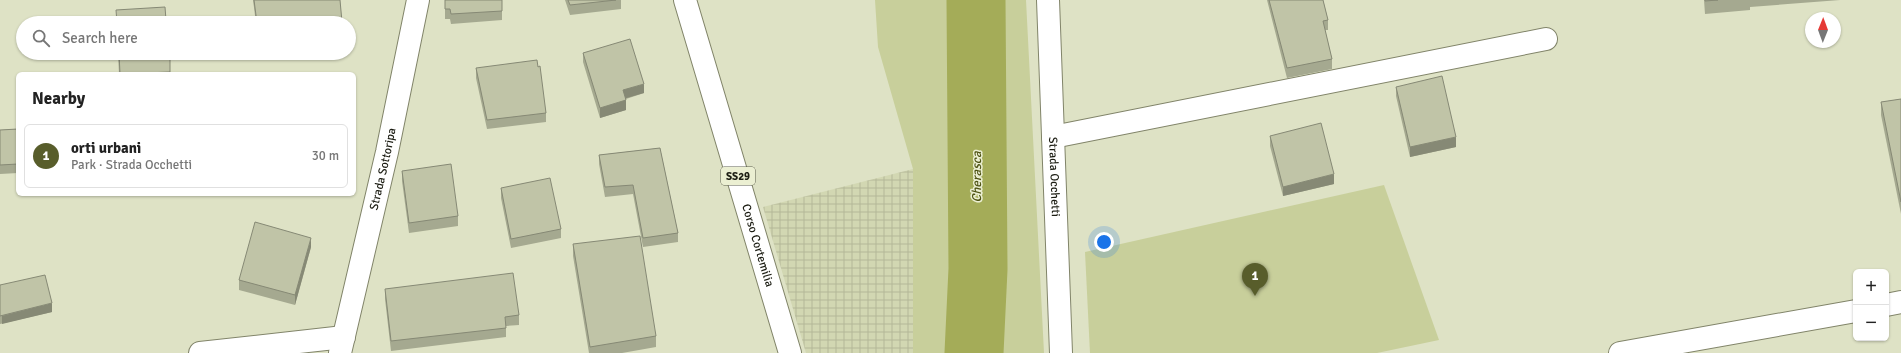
<!DOCTYPE html>
<html lang="en">
<head>
<meta charset="utf-8">
<style>
	:root { --surface:#fff; --page:#f6f6f6; --text:#222; --muted:#767676; --line:#e0e0e0; --accent:#585d2b }
	body { margin:0; font-family:Signika,sans-serif; background:var(--page); color:var(--text) }
	.controls { position:absolute; right:12px; bottom:12px; display:grid; overflow:hidden; border-radius:6px; box-shadow:0 1px 3px #0004 }
	.controls button { width:36px; height:36px; display:grid; place-items:center; padding:0; border:0; border-bottom:1px solid var(--line); background:var(--surface); color:var(--text); font:20px sans-serif }
	.compass { position:absolute; left:1805px; top:12px; width:36px; height:36px; border-radius:50%; background:var(--surface); box-shadow:0 1px 3px #0004; rotate:1deg }
	.you { position:absolute; left:1104px; top:242px; width:14px; height:14px; margin:-10px; border:3px solid #fff; border-radius:50%; background:#1a73e8; box-shadow:0 0 0 6px #1a73e833 }
	.badge { display:grid; place-items:center; width:26px; height:26px; border-radius:50%; background:var(--accent); color:#fff; font-size:13px; font-weight:700 }
	.pin { position:absolute; translate:-50% -33px; filter:drop-shadow(0 1px 2px #0008) }
	.pin::after { content:''; position:absolute; top:21px; width:14px; height:12px; background:inherit; clip-path:polygon(0 0,100% 0,50% 100%) }
	.list { margin:0; padding:0; list-style:none }
	h2 { display:flex; justify-content:space-between; align-items:center; height:52px; margin:0; padding:0 16px; font-size:17px }
	h2 small { font-size:13px; font-weight:400; color:var(--muted) }
	.list li { display:grid; grid-template-columns:26px 1fr auto; gap:12px; align-items:center; box-sizing:border-box; height:64px; margin:0 8px 8px; padding:0 8px; border:1px solid var(--line); border-radius:6px }
	.list b { display:block; font-size:15px; white-space:nowrap }
	.list p { margin:0; font-size:13px; white-space:nowrap; color:var(--muted) }
	.list em { font-size:13px; font-style:normal; color:var(--muted) }
	.icon { flex:none; width:22px; height:22px; fill:none; stroke:currentColor; stroke-width:2; stroke-linecap:round; stroke-linejoin:round }
	.map { position:relative; flex:none; width:1901px; height:353px; overflow:hidden }
	.search { position:absolute; background:var(--surface); box-shadow:0 1px 3px #0004; left:16px; top:16px; width:340px; height:44px; display:flex; align-items:center; gap:10px; box-sizing:border-box; padding:0 14px; border-radius:22px; color:var(--muted); font-size:15px }
	.panel { position:absolute; background:var(--surface); box-shadow:0 1px 3px #0004; left:16px; top:72px; width:340px; height:124px; border-radius:6px }
	.map>svg:first-child { display:block }
</style>
</head>
<body>
<div class="map">
<svg width="1901" height="353" viewBox="0 0 1901 353">
	<defs>
		<pattern id="industrial-grid" width="8" height="8" patternUnits="userSpaceOnUse"><rect width="8" height="8" fill="#d2d7b2"/><path d="M0 4h8M4 0v8" fill="none" stroke="#b4b898"/></pattern>
	</defs>
	<rect width="100%" height="100%" fill="#dee2c5"/>
	<path fill="url(#industrial-grid)" d="M913 169 916 353H806L763 207Z"/>
	<g fill="#c8cf9b">
		<path d="M875 0H1026L1044 353H913V169L878 47Z"/>
		<path d="M1384 185 1439 340 1377 353H1090L1085 252Z"/>
	</g>
	<g fill="none" stroke-linecap="round" stroke-linejoin="round">
		<path stroke="#a4ac58" stroke-width="59" d="M974 353 978 269 976 0"/>
		<defs>
			<g id="minor">
				<path id="s1" d="M1048 0 1061 353"/>
				<path d="M1053 137 1546 39"/>
				<path d="M1886 305 1901 302"/>
				<path d="M200 353 344 337"/>
				<path d="M1620 353 1856 311"/>
			</g>
			<g id="tertiary">
				<path id="s2" d="M340 353 387 152 418 0"/>
			</g>
			<g id="primary">
				<path id="s3" d="M685 0 790 353"/>
			</g>
		</defs>
		<use href="#minor" stroke="#818469" stroke-width="24"/>
		<use href="#tertiary" stroke="#818469" stroke-width="24"/>
		<use href="#primary" stroke="#818469" stroke-width="24"/>
		<use href="#minor" stroke="#fff" stroke-width="22"/>
		<use href="#tertiary" stroke="#fff" stroke-width="22"/>
		<use href="#primary" stroke="#fff" stroke-width="22"/>
	</g>
	<g fill="#a5a990">
		<path d="M253 0H340L342 23H256Z"/>
		<path d="M445 0 502 11V20L451 24 450 19H445Z"/>
		<path d="M565 0H621V9L570 15Z"/>
		<path d="M1267 0H1323L1328 20V30H1325L1332 59V69L1287 78Z"/>
		<path d="M1704 0H1840L1750 7V10L1705 14Z"/>
		<path d="M118 53H170V74H119Z"/>
		<path d="M583 53 644 93 626 99V110L600 118 583 62Z"/>
		<path d="M538 67 546 113V122L487 129 476 78V68Z"/>
		<path d="M1396 87 1456 147 1410 157 1396 96Z"/>
		<path d="M1901 99V214L1881 115V102Z"/>
		<path d="M18 129V173L0 174V130Z"/>
		<path d="M1270 136 1334 184 1283 196 1270 146Z"/>
		<path d="M660 148 678 233V242L643 247 633 194 605 197 599 164V155Z"/>
		<path d="M402 171 458 216V226L409 233 402 181Z"/>
		<path d="M501 188 561 229V238L511 248 501 198Z"/>
		<path d="M573 244 656 336V347L622 353H589L573 256Z"/>
		<path d="M311 247 295 305 239 290V280Z"/>
		<path d="M0 285 52 312 0 324Z"/>
		<path d="M385 289 519 315V325L506 326V337L391 351 385 299Z"/>
	</g>
	<g fill="#868975">
		<path d="M644 84V93L623 99V90Z"/>
		<path d="M626 100V110L600 118V108Z"/>
		<path d="M1456 137V147L1410 157V147Z"/>
		<path d="M1334 174V184L1283 196V187Z"/>
		<path d="M311 238V247L295 305V295Z"/>
		<path d="M52 303V312L2 324V316Z"/>
	</g>
	<g fill="#c0c4a7" stroke="#868975">
		<path d="M254 0H340L342 22 334 23H257Z"/>
		<path d="M445 0H502V11L451 14 450 9H445Z"/>
		<path d="M568 0H616L570 5Z"/>
		<path d="M1269 0H1323L1328 20 1323 21 1332 59 1287 68Z"/>
		<path d="M1705 0H1718L1705 1Z"/>
		<path d="M165 7 166 20H170V23H117L116 10Z"/>
		<path d="M630 39 644 84 623 90 626 100 600 108 583 53Z"/>
		<path d="M119 53H170V72L146 73V74H120Z"/>
		<path d="M537 60 538 67 540 66 546 113 487 120 476 68Z"/>
		<path d="M1442 76 1456 137 1410 147 1396 87Z"/>
		<path d="M1901 99V202L1881 102Z"/>
		<path d="M1321 123 1334 174 1283 187 1270 136Z"/>
		<path d="M18 129V164L0 165V130Z"/>
		<path d="M660 148 678 233 643 238 633 185 605 187 599 155Z"/>
		<path d="M451 164 458 216 409 223 402 171Z"/>
		<path d="M550 178 561 229 511 239 501 188Z"/>
		<path d="M255 222 311 238 295 295 239 280Z"/>
		<path d="M640 236 656 336 590 347 573 244Z"/>
		<path d="M513 273 519 315 505 317 506 328 391 341 385 289Z"/>
		<path d="M45 275 52 303 0 316V285Z"/>
	</g>
	<g text-anchor="middle" dominant-baseline="central" stroke-width="3" stroke-linejoin="round" paint-order="stroke">
		<rect fill="#ebefd2" stroke="#5a5c4c" stroke-width="1" x="721" y="167" width="34" height="18" rx="3"/>
		<g font-size="11" font-weight="bold" fill="#1c1d13">
			<text x="738" y="176">SS29</text>
		</g>
		<g font-size="12" fill="#1c1d13" stroke="#ebefd2">
			<text stroke="none"><textPath href="#s2" startOffset="189">Strada Sottoripa</textPath></text>
			<text stroke="none"><textPath href="#s1" startOffset="177">Strada Occhetti</textPath></text>
			<text stroke="none"><textPath href="#s3" startOffset="256">Corso Cortemilia</textPath></text>
		</g>
		<g font-size="13" font-style="italic" fill="#4e5314" stroke="#ebefd2">
			<text transform="translate(977 177) rotate(-90)">Cherasca</text>
		</g>
	</g>
</svg>
<div class="controls">
<button>+</button>
<button>−</button>
</div>
<svg class="compass" viewBox="-18 -18 36 36"><path d="M0-13l5 13h-10z" fill="#e53935"/><path d="M0 13l5-13h-10z" fill="#767676"/></svg>
<div class="you"></div>
<div class="pin badge" style="left:1255px;top:296px">1</div>
<div class="search"><svg class="icon" aria-label="search" viewBox="0 0 24 24"><circle cx="10" cy="10" r="6"/><path d="M15 15l6 6"/></svg>Search here</div>
<section class="panel">
<h2>Nearby<small></small></h2>
<ul class="list">
<li><span class="badge">1</span><div><b>orti urbani</b><p>Park · Strada Occhetti</p></div><em>30 m</em></li>
</ul>
</section>
</div>
</body>
</html>
